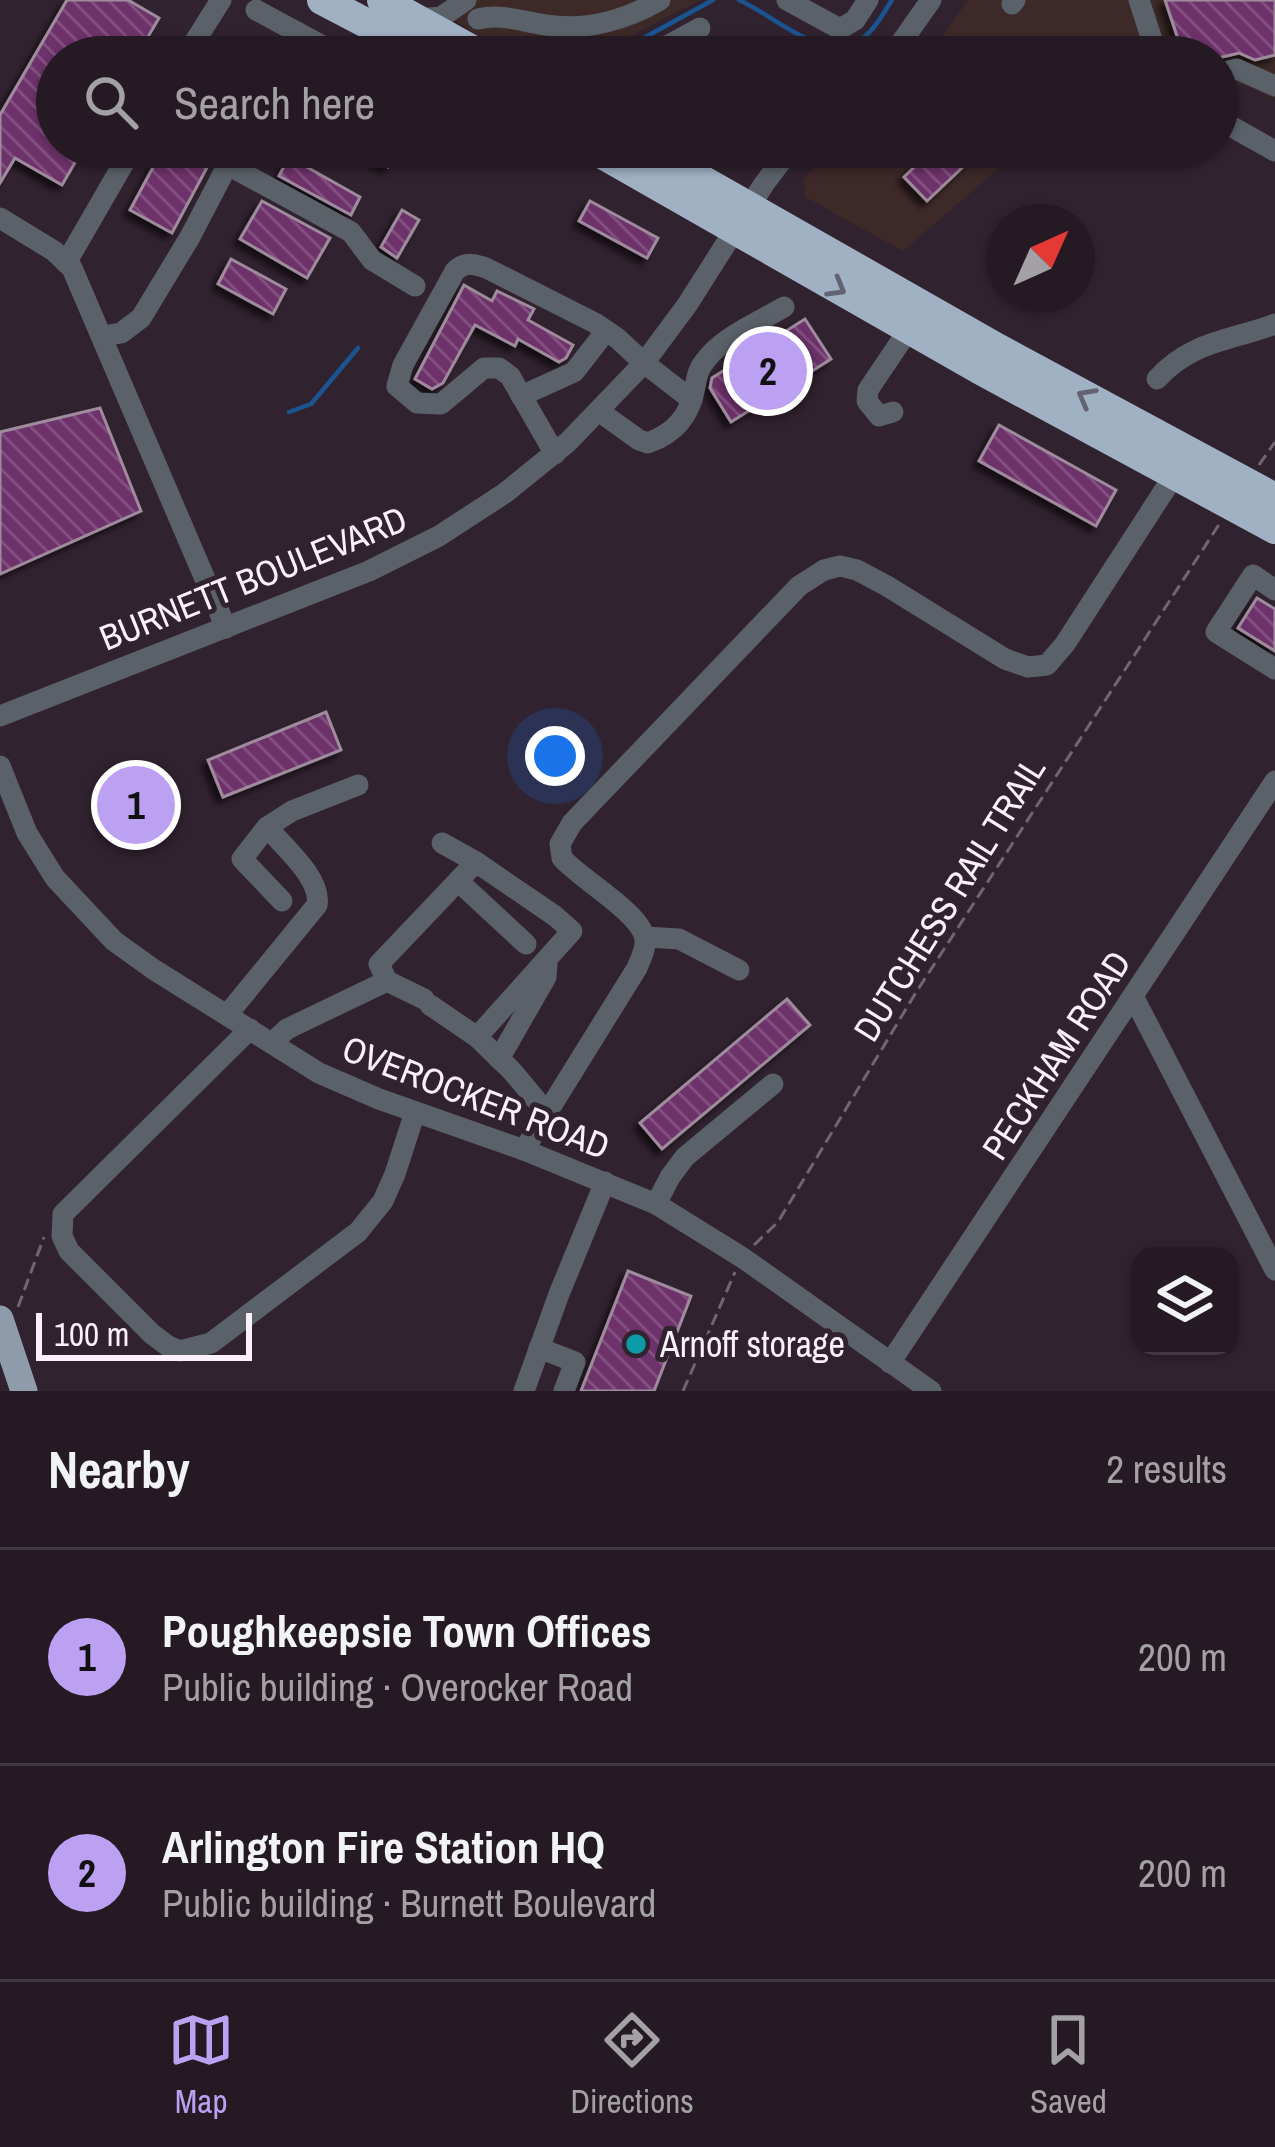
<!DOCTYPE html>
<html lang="en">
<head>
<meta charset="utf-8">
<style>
	:root { --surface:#251a23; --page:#312730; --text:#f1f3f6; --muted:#a3a1a6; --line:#423841; --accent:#bca0f2 }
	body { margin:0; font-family:"Archivo Narrow",sans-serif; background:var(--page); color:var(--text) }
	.controls { position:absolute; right:36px; bottom:36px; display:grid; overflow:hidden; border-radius:24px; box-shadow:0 3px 9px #0004 }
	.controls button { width:108px; height:108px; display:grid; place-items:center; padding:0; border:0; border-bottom:3px solid var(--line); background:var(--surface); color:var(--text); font:60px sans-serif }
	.compass { position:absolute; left:987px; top:204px; width:108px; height:108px; border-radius:50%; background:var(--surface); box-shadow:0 3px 9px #0004; rotate:45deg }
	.scale { position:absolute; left:36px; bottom:30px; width:216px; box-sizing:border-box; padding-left:12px; border:6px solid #fbf1fa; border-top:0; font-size:33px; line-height:42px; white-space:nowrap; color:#fbf1fa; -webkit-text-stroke:9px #31222f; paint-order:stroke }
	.you { position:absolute; left:555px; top:756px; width:42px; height:42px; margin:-30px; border:9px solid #fff; border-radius:50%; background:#1a73e8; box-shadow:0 0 0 18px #1a73e833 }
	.badge { display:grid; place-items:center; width:78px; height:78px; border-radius:50%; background:var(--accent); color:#111; font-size:39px; font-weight:700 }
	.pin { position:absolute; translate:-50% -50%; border:6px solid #fff; box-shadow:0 3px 12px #0006 }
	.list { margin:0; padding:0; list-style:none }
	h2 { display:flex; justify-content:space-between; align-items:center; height:156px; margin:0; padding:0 48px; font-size:51px }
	h2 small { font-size:39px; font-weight:400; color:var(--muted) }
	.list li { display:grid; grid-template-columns:78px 1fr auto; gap:36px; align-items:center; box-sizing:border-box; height:216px; padding:0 48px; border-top:3px solid var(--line) }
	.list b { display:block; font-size:45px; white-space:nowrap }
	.list p { margin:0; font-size:39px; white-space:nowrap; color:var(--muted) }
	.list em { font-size:39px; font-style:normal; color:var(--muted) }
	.icon { flex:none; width:66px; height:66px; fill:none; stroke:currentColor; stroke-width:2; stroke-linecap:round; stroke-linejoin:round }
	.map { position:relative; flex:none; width:1275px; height:1391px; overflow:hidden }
	.search { position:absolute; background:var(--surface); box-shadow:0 3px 9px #0004; left:36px; right:36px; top:36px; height:132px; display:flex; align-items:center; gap:30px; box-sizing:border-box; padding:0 42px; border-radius:66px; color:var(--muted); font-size:45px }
	.sheet { height:588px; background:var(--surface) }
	nav { display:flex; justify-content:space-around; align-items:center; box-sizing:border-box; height:168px; border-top:3px solid var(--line); background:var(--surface); font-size:33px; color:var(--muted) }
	nav a { display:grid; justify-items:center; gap:6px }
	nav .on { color:var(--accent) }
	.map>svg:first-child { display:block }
</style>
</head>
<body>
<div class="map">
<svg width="1275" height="1391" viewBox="0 0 1275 1391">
	<defs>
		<pattern id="building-back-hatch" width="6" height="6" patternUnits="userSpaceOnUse" patternTransform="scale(3)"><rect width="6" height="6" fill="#6d316a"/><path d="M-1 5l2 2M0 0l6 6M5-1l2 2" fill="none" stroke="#834f80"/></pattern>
		<filter id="shadow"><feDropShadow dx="-5.5" dy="5.5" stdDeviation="3" flood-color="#0009"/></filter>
	</defs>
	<rect width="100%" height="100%" fill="#31222f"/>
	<g fill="#3d2928">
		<path d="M452 0H701L611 46 581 57H515L489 44 437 7Z"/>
		<path d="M968 0H1275V99L1242 84 1218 91V57H928Z"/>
		<path d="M838 147H1030L1019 151 903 251 805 197 804 178Z"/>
	</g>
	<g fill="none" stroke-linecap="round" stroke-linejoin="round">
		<g stroke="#1b5591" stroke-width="4.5">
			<path d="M739 0C772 14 829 68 862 39 875 29 883 14 892 0"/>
			<path d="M609 57 713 0"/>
			<path d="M289 412 311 404 358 348"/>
		</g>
	</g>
	<g fill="url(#building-back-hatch)" stroke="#9e8b9c" stroke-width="3" filter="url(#shadow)">
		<path d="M67 0H128L159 18 136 57H57V147H84L62 185 15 158 0 183V115Z"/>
		<path d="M1165 0H1275V55L1255 60 1239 53 1218 58 1184 57Z"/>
		<path d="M164 147H218L172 233 130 210Z"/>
		<path d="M353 147H399L388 167Z"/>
		<path d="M935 147H984L927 201 904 177Z"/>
		<path d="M289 157 360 197 351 215 279 176Z"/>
		<path d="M262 201 330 238 307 278 240 239Z"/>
		<path d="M590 201 658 238 647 258 579 221Z"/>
		<path d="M402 210 419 220 397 258 381 247Z"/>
		<path d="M231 259 286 289 273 314 218 284Z"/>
		<path d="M464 285 492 301 497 291 534 309 528 320 573 345 566 358 559 362 518 339 515 346 475 325 443 383 432 389 415 379Z"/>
		<path d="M805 319 831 359 731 422 710 388 712 378Z"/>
		<path d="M100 408 141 511 0 574V432Z"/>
		<path d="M999 425 1116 490 1096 526 979 461Z"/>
		<path d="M1257 598 1275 609V651L1238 628Z"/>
		<path d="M326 712 341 750 223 797 208 760Z"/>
		<path d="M126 791 137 799 142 791 153 799 139 818 119 801Z"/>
		<path d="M787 999 810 1025 662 1149 640 1123Z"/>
		<path d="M628 1271 691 1296 654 1391H581Z"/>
	</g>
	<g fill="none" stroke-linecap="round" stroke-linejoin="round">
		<g stroke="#726571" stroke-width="3" stroke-dasharray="12 6" stroke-linecap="butt">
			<path d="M1259 465 1275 442"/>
			<path d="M754 1245 778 1222 915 994 1220 523"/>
			<path d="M18 1307 44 1237"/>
			<path d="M683 1391 735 1272"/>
		</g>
		<g stroke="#5b6169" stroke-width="21">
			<path d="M787 0 840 29 855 20 868 0"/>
			<path d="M1139 0 1154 46 1161 57"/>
			<path d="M1012 4 1015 0"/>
			<path d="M256 10 343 57"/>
			<path d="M418 19 441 17 466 0"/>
			<path d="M478 19C502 13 523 22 546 25 586 31 626 20 660 0"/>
			<path d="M185 57 221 0"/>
			<path d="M285 57 297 32"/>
			<path d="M647 57 700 28"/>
			<path d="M891 57 931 0"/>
			<path d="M1218 74 1237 69 1275 86"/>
			<path d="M1218 119 1275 151"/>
			<path d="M228 165 351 232 372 260 415 286"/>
			<path d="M0 218 54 251 72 268 226 628"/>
			<path d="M66 263 133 147"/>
			<path d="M103 336 121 333 141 318 190 237 237 147"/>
			<path d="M1157 379C1191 341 1230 341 1275 324"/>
			<path d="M521 396 574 372 606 331"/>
			<path d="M600 412 639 440 648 443C675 433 690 416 695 387 697 377 698 369 705 361 722 337 759 322 784 307"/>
			<path d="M893 412 879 416 867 401 868 390 909 329"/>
			<path d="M555 454 510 376 499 368H484L441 404 417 403 397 386 403 365 455 271C465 261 474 264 486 268L595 323 617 338 644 363 692 400"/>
			<path d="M1275 590 1253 575 1216 632 1275 669"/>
			<path d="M0 716 369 571 439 536 505 493 568 442 644 363 687 305 764 184 792 147"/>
			<path d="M0 766 27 833 55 878 114 941 153 969 319 1073 379 1099 524 1150 656 1204 743 1258 931 1391"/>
			<path d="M267 827 242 859 282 901"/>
			<path d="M442 843 476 862"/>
			<path d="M458 881 526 944"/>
			<path d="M646 937 679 939 739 970"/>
			<path d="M387 981 424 999"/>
			<path d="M1134 998 1275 1270"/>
			<path d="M430 1005 477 1037"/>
			<path d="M227 1015 317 905C322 879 284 847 267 827L292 811 358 785"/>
			<path d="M250 1029 63 1214 62 1236 69 1251 152 1334 168 1346 180 1351 211 1343 358 1232 383 1201 395 1174 415 1112"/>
			<path d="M272 1043 287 1029 387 981 379 964 476 862 555 916 572 931 477 1037 512 1071 547 1113"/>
			<path d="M499 1059 546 977 547 965"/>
			<path d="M524 1150 637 968C640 960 646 949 645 940 643 914 580 879 562 858L560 844 572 823 799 586 824 570 840 566 857 570 887 586 1005 659 1028 667 1047 665 1065 644 1182 463"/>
			<path d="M656 1204 670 1177 685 1157 773 1084"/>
			<path d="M539 1348 575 1362 564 1391"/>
			<path d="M890 1363 1275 781"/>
			<path d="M524 1391 559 1294 605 1182"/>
		</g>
		<path stroke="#8d9baa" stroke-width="27" d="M0 1319 24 1391"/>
		<g stroke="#a0b1c4" stroke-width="30">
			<path d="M322 0 431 57"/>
			<path d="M382 0 485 57"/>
			<path d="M590 147 979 369 1275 529"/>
			<path d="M644 147 997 348 1275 498"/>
		</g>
	</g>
	<defs><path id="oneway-chevron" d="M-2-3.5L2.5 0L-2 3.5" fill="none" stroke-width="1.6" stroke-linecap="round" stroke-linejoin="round" transform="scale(3)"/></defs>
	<g stroke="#636272">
		<use href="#oneway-chevron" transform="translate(837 288) rotate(30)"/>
		<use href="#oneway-chevron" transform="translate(1086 397) rotate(-151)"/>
	</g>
	<circle fill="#0f9aa8" stroke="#31222f" stroke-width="4.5" cx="636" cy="1344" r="12"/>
	<g text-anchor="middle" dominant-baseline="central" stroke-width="10" stroke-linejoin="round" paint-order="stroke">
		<g font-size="36" fill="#fbf1fa" stroke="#31222f">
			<text transform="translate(253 578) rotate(-22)">BURNETT BOULEVARD</text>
			<text transform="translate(949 899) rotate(-58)">DUTCHESS RAIL TRAIL</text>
			<text transform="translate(1056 1055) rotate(-57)">PECKHAM ROAD</text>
			<text transform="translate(476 1097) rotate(21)">OVEROCKER ROAD</text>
		</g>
		<g font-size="36" fill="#fbf1fa" stroke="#31222f" text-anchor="start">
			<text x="660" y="1344">Arnoff storage</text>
		</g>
	</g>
</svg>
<div class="controls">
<button><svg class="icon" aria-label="layers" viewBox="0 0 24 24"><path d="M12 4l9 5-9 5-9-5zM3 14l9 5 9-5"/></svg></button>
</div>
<svg class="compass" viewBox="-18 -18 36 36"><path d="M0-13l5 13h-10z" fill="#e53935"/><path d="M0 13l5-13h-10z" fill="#a3a1a6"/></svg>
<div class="scale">100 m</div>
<div class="you"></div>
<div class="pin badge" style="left:136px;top:805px">1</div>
<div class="pin badge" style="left:768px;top:371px">2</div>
<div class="search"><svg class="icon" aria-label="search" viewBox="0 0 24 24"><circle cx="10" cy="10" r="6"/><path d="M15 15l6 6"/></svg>Search here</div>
</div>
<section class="sheet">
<h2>Nearby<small>2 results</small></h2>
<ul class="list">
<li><span class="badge">1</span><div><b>Poughkeepsie Town Offices</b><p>Public building · Overocker Road</p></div><em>200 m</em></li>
<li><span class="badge">2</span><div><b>Arlington Fire Station HQ</b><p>Public building · Burnett Boulevard</p></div><em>200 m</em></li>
</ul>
</section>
<nav>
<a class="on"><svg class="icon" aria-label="map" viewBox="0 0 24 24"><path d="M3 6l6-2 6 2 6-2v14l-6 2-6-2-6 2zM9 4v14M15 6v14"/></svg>Map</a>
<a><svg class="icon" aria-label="directions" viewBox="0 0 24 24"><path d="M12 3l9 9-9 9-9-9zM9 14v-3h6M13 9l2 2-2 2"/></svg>Directions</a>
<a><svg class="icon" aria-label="saved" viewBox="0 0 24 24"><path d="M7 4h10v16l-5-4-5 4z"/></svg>Saved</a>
</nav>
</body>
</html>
